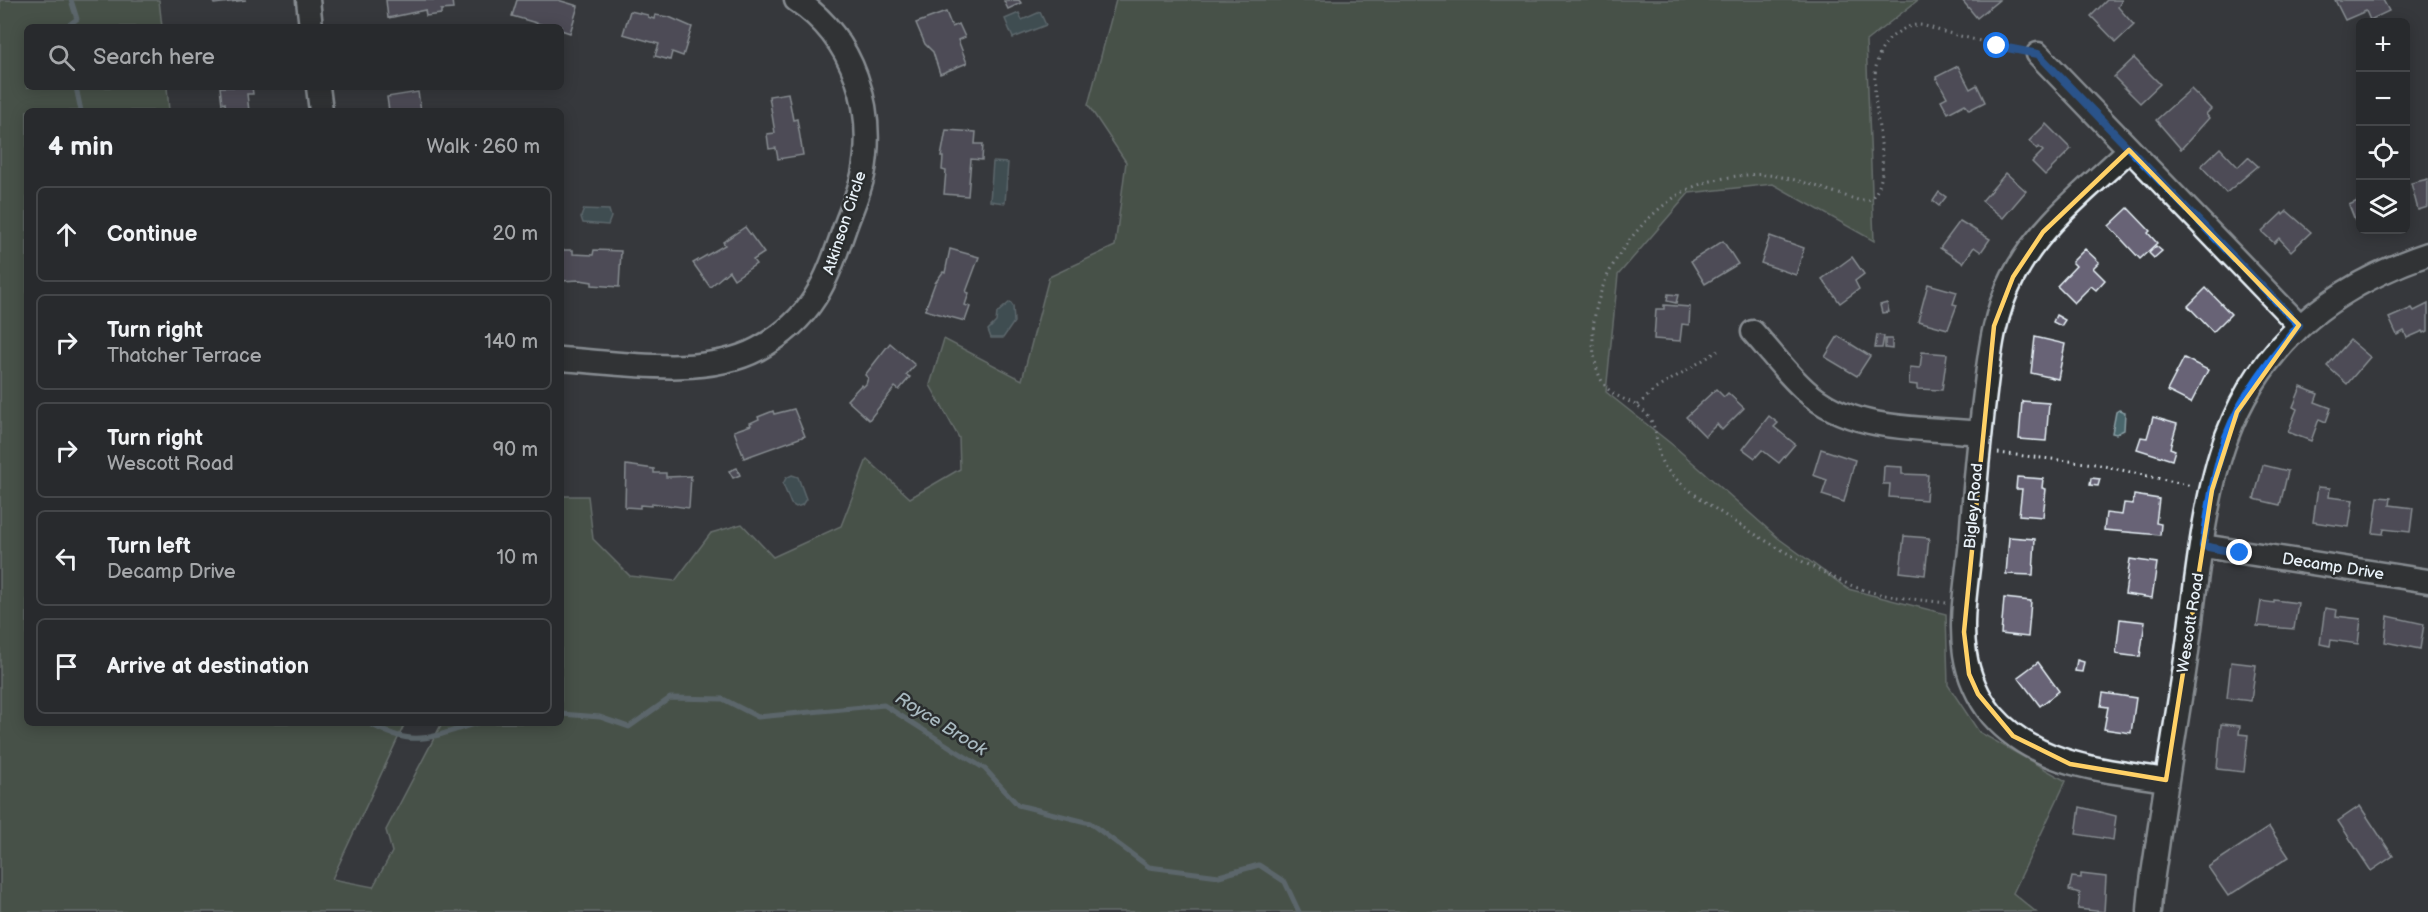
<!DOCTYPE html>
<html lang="en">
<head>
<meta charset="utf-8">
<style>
	:root { --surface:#282a2d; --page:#343639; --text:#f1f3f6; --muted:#a5a7aa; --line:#444649 }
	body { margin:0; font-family:"Balsamiq Sans",sans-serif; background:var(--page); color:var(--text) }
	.controls { position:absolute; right:18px; top:18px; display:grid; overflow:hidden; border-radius:9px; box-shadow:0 3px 15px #0003 }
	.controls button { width:54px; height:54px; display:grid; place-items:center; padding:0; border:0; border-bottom:2px solid var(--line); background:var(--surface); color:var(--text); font:30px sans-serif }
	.stop { position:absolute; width:18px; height:18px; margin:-14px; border:4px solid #1a73e8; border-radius:50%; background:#fff }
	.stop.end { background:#1a73e8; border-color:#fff; box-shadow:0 2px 6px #0008 }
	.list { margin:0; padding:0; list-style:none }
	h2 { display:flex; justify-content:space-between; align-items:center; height:78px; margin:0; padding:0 24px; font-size:26px }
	h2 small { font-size:20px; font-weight:400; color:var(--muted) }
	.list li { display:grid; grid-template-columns:39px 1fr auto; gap:18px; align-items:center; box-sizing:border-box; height:96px; margin:0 12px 12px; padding:0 12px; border:2px solid var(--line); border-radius:9px }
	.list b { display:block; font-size:22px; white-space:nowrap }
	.list p { margin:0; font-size:20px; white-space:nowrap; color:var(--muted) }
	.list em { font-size:20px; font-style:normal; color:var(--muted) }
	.icon { flex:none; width:33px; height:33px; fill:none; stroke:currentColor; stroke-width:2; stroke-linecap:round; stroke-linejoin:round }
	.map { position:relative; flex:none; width:2428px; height:912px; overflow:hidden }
	.search { position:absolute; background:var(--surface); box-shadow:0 3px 15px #0003; left:24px; top:24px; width:540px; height:66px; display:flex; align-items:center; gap:15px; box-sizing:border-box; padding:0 21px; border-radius:9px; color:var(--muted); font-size:22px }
	.panel { position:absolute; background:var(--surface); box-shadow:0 3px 15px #0003; left:24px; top:108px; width:540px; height:618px; border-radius:9px }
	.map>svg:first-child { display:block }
</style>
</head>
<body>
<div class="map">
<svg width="2428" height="912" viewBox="0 0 2428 912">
	<rect width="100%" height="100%" fill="#36383c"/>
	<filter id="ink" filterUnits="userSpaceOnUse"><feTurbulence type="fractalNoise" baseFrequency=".0167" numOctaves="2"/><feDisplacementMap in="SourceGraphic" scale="12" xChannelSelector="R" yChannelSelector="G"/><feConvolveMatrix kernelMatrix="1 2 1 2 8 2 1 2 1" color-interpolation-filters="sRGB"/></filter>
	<g filter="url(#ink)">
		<path fill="#5c6f58" stroke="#a2b0a8" stroke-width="1.5" d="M0 0H159L162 27H27V87H167L169 111H27V723H405L332 879 373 887 392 852 386 830 442 723H561V496H588L593 539 630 576 675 581 711 533 742 524 773 557 841 526 867 459 910 498 960 469 959 438 930 385 944 339 1022 380 1049 277 1115 246 1126 162 1088 105 1116 0H1918L1866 41 1874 241 1773 184 1689 193 1618 275 1606 392 1674 446 1778 538 1848 589 1946 614 1948 685 1979 732 2066 781 2013 893 2036 912H0Z"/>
		<g fill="#49666c" stroke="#899ea4" stroke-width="1.5">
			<path d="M1040 12 1046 25 1013 38 1005 19 1019 13 1022 20Z"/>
			<path d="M993 162 1008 163 1005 203 990 201Z"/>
			<path d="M584 209 609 210 611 217 608 225 583 223 581 217Z"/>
			<path d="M1010 302 1013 306 1014 322 1003 338H991L988 330 996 322 997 313Z"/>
			<path d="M2119 410 2125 412 2124 430 2116 434 2112 433 2116 412Z"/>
			<path d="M792 475 798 477 806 499 802 505 796 507 791 504 783 484 786 478Z"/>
		</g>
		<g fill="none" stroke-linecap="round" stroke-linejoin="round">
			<g stroke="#899ea4" stroke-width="5">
				<path d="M66 27 77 19 71 0"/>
				<path d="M76 87 81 111"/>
				<path d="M561 714 600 717 629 727 670 698 723 699 758 717 884 705 985 769 1018 805 1090 823 1149 867 1219 876 1259 865 1285 882 1299 912"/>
				<path d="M369 723C414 749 431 737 477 723"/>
			</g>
		</g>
		<g fill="#676476" stroke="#e8f1f8" stroke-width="1.5">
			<path d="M213 0H246L214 4Z"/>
			<path d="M386 0H452L453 9 441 10V14L426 16 425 10 388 18Z"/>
			<path d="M517 0H558L578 6 570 33 561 30V27H550L512 16Z"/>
			<path d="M1019 0 1021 3 1008 9 1004 1Z"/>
			<path d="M1962 0H1999L1977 18Z"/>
			<path d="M2107 0H2122L2118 7 2134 25 2116 42 2091 16Z"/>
			<path d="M2335 0H2383L2389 11 2370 20 2366 11 2345 20Z"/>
			<path d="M630 11 648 15V17L654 19 655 15 669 17 692 27 683 56 672 52 670 60 655 56 659 44 623 34Z"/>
			<path d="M946 12 952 27 959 24 965 37 958 40 967 63 940 74 933 52 925 44 916 23Z"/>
			<path d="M2134 58 2160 84 2140 103 2114 77Z"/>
			<path d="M1958 66 1970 89 1977 85 1985 102 1969 110 1965 104 1948 113 1941 100 1947 97 1936 77Z"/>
			<path d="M220 87H252L253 94H247L249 111H226L225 103 222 104Z"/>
			<path d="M2191 89 2211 109 2206 114 2209 118 2181 149 2156 120Z"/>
			<path d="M418 92 421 111H389L387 97Z"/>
			<path d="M788 93 793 120 797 119 803 155 778 159 776 148 769 149 767 134 775 133 769 96Z"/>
			<path d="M2046 124 2071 149 2045 175 2032 162 2043 151 2039 147 2037 149 2029 141Z"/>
			<path d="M946 130 976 132 975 144H983L982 160 971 159 968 196 944 194 946 171 942 170 943 157H941Z"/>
			<path d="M2220 148 2238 167 2248 157 2258 166 2226 193 2201 166Z"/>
			<path d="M2006 173 2026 191 2003 218 1982 201Z"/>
			<path d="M2428 179V207L2418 210 2411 183Z"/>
			<path d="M1939 192 1946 197 1939 206 1933 201Z"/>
			<path d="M2360 200V227L2358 228 2349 205Z"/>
			<path d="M2128 208 2150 231 2148 233 2157 243 2140 259 2109 226Z"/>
			<path d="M2287 211 2311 232 2291 251 2279 238 2274 243 2262 232 2282 213 2283 215Z"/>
			<path d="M1960 221 1990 239 1981 252 1974 247 1963 263 1940 248Z"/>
			<path d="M745 227 764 253 753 260 756 264 734 279 729 271 710 287 693 263 725 245 723 242Z"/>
			<path d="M1770 236 1804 248 1796 275 1761 263Z"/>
			<path d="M1723 241 1738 264 1705 284 1691 261Z"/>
			<path d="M2156 246 2162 251 2154 258 2149 253Z"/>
			<path d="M950 249 979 257 966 292 969 293 965 305 970 307 965 321 925 310 935 283 943 272 945 273Z"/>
			<path d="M2085 249 2099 262 2093 268 2105 280 2096 290 2091 286 2074 303 2057 286 2076 266 2072 262Z"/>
			<path d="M561 250H573V254L593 255 594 250 621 251 619 287 592 285V282L580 280 561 281Z"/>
			<path d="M1852 257 1864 274 1855 281 1859 289 1840 303 1822 279Z"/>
			<path d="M1928 284 1957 292 1953 304 1957 305 1948 329 1918 321Z"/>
			<path d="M2206 288 2231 314 2213 332 2188 306Z"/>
			<path d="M1668 294 1678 295 1676 303 1667 301Z"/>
			<path d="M1887 303 1889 312 1882 313 1880 305Z"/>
			<path d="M2428 304V331L2424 333 2423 331 2407 338 2404 331 2397 335 2389 318 2412 308 2414 311Z"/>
			<path d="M1664 305 1690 307 1689 325 1682 324 1680 341 1654 339 1656 309H1664Z"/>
			<path d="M2056 315 2065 320 2061 326 2053 322Z"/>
			<path d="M1877 335 1884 336 1882 348H1875Z"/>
			<path d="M1838 336 1870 356 1857 376 1825 357Z"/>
			<path d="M2035 337 2065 344 2058 379 2031 373Z"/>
			<path d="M1885 339H1892V349L1885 348Z"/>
			<path d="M2350 340 2370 357 2347 384 2327 366Z"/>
			<path d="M890 343 915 365 906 375 910 377 899 390 895 387 869 420 847 400 861 385 863 387 866 384 868 378 865 375Z"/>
			<path d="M1922 352 1947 354 1942 390 1917 389V385L1909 384 1910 367 1920 368Z"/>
			<path d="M2184 358 2208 370 2191 403 2167 391Z"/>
			<path d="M2301 387 2318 394 2315 402 2331 408 2326 422 2319 419 2311 441 2288 432 2297 409 2293 407Z"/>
			<path d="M1716 389 1724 397 1728 393 1744 408 1722 430 1717 424 1705 436 1686 417Z"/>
			<path d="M2022 401 2049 403 2046 441 2019 439Z"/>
			<path d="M794 409 805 436 744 458 734 431 751 425 750 423 759 419 758 417 773 411 774 414Z"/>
			<path d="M1769 416 1778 423 1774 427 1795 444 1779 463 1762 450 1755 458 1743 449Z"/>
			<path d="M2153 417 2177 424 2170 448 2175 450 2172 460 2137 449 2141 437 2147 438Z"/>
			<path d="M1821 449 1855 460 1844 502 1822 495 1827 480 1813 475Z"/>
			<path d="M626 465 654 469V473H666V477L691 476 689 508 652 503V506L640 505V508L625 507Z"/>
			<path d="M2263 465 2288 471 2280 505 2254 499Z"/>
			<path d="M1884 466 1902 467V474L1928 475 1926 500 1889 497 1890 484H1883Z"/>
			<path d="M737 468 740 475 733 478 729 471Z"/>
			<path d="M2017 477 2043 479 2042 488 2046 489 2043 517 2019 515 2022 489H2016Z"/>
			<path d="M2091 478 2100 479 2098 486 2090 485Z"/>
			<path d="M2318 487 2330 488 2329 497 2353 500 2349 527 2313 522Z"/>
			<path d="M2134 495 2159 499 2156 523 2161 524 2160 535 2104 530 2106 513 2122 515 2124 503 2133 504Z"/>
			<path d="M2378 497 2391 498 2390 505 2413 508 2410 532 2384 529 2383 534 2373 533Z"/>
			<path d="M1904 536 1929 538 1925 575 1900 572Z"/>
			<path d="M2009 537 2035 539 2033 575 2006 574Z"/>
			<path d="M2130 559 2157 563 2152 598 2125 594Z"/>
			<path d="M2004 598 2031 601 2028 637 2001 634Z"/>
			<path d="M2274 600 2298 603 2294 629 2257 626 2261 601 2274 603Z"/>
			<path d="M2325 608 2337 610 2336 616 2361 619 2358 644 2331 640 2330 646 2320 644Z"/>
			<path d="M2388 616 2424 624 2420 649 2385 642Z"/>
			<path d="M2120 619 2145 622 2140 657 2116 654Z"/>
			<path d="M2077 660 2084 662 2082 672 2075 671Z"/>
			<path d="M2038 662 2059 691 2040 706 2018 677Z"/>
			<path d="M2231 662 2256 665 2251 701 2227 698Z"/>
			<path d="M2103 693 2136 698 2131 733 2104 729 2108 707 2101 706Z"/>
			<path d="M2221 724 2240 726 2239 734 2248 735 2244 772 2217 769Z"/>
			<path d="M2360 806 2393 856 2371 871 2338 821Z"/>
			<path d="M2080 807 2116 816 2113 840 2076 834Z"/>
			<path d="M2269 827 2289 857 2228 896 2208 867Z"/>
			<path d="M2081 874 2106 877 2104 912 2078 909 2080 893 2069 890 2072 877 2081 878Z"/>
		</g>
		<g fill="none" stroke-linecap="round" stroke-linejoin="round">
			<defs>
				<g id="minor">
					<path d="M308 0 311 27"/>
					<path d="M2038 54 2299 325"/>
					<path d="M318 87 321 111"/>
					<path d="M2129 150C2088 189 2039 226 2013 277 1991 319 1989 363 1983 409 1978 453 1974 496 1971 540 1968 577 1959 617 1965 654 1968 675 1978 698 1992 715 2036 766 2104 770 2166 780"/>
					<path d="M1753 332C1770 351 1786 373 1805 390 1851 433 1922 427 1980 433"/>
					<path d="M561 359C620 363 704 378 758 349 813 319 826 282 845 227 851 210 859 193 863 175 876 109 854 38 796 0"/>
					<path d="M2203 546 2428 581"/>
					<path d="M2149 912C2150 888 2155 864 2158 840 2166 784 2175 729 2184 673 2195 600 2201 505 2227 436 2262 342 2335 285 2428 254"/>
				</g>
			</defs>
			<use href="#minor" stroke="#e8f1f8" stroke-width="27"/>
			<g stroke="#e8f1f8" stroke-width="3" stroke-dasharray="1.5 4.5" stroke-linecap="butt">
				<path d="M1638 405 1654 390 1718 351"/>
				<path d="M1998 453 2095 464 2192 486"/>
				<path d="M1946 603C1917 599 1888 598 1861 589 1821 576 1689 500 1665 467 1654 453 1660 430 1648 416 1630 394 1607 403 1597 369 1579 302 1623 231 1678 195 1698 182 1724 177 1747 175 1783 171 1824 190 1858 200H1869C1907 170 1847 74 1893 36 1899 31 1909 25 1918 25 1926 25 1936 30 1944 32 1969 38 1994 45 2020 50"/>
			</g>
			<use href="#minor" stroke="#2a2d2e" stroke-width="22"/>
		</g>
	</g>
	<g fill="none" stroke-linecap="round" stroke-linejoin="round" filter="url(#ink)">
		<path stroke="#1a73e8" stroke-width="8" d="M1997 46 2038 54 2299 325C2271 359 2242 394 2226 437 2214 472 2209 509 2203 546L2240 553"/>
	</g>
	<path d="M0 0H2428V912H0ZM2129 150 2299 325 2237 412 2212 490 2166 780 2070 764 2013 736 1978 694 1969 674 1964 632 1994 326 2013 277 2043 232Z" fill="#36383c" fill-opacity=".55" fill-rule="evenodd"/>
	<path fill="none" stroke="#ffd166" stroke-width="4.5" stroke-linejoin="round" d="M2129 150 2299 325 2237 412 2212 490 2166 780 2070 764 2013 736 1978 694 1969 674 1964 632 1994 326 2013 277 2043 232Z"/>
	<g text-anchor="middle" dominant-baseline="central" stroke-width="5" stroke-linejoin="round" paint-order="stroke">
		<g font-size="16" fill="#e8f1f8" stroke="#2a2d2e">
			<text transform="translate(845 223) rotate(-72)">Atkinson Circle</text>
			<text transform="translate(1974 506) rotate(-85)">Bigley Road</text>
			<text transform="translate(2333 567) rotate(9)">Decamp Drive</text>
			<text transform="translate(2191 623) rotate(-81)">Wescott Road</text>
		</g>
		<g font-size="18" font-style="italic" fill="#a8b9c0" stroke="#2a2d2e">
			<text transform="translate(941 724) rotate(32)">Royce Brook</text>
		</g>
	</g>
</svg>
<div class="controls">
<button>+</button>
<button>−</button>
<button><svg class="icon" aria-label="locate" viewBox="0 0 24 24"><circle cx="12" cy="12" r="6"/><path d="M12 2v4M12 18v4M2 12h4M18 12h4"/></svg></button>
<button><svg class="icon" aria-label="layers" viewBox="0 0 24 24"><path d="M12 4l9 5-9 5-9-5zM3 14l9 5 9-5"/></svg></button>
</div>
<div class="stop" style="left:1997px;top:46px"></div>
<div class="stop end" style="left:2240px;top:553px"></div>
<div class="search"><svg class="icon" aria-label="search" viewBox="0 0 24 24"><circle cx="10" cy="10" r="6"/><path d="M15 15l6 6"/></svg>Search here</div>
<section class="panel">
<h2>4 min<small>Walk · 260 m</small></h2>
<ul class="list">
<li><svg class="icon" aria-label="ahead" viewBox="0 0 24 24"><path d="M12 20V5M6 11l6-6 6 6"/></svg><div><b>Continue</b></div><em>20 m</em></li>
<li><svg class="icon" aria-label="right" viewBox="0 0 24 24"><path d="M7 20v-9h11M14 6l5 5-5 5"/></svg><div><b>Turn right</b><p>Thatcher Terrace</p></div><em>140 m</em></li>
<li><svg class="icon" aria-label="right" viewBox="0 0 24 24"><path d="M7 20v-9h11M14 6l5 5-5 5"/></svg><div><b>Turn right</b><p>Wescott Road</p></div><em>90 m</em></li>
<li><svg class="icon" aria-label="left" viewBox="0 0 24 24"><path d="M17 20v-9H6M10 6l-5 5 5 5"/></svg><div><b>Turn left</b><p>Decamp Drive</p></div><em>10 m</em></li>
<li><svg class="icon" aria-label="arrive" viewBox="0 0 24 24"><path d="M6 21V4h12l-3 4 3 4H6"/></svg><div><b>Arrive at destination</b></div></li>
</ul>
</section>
</div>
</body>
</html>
